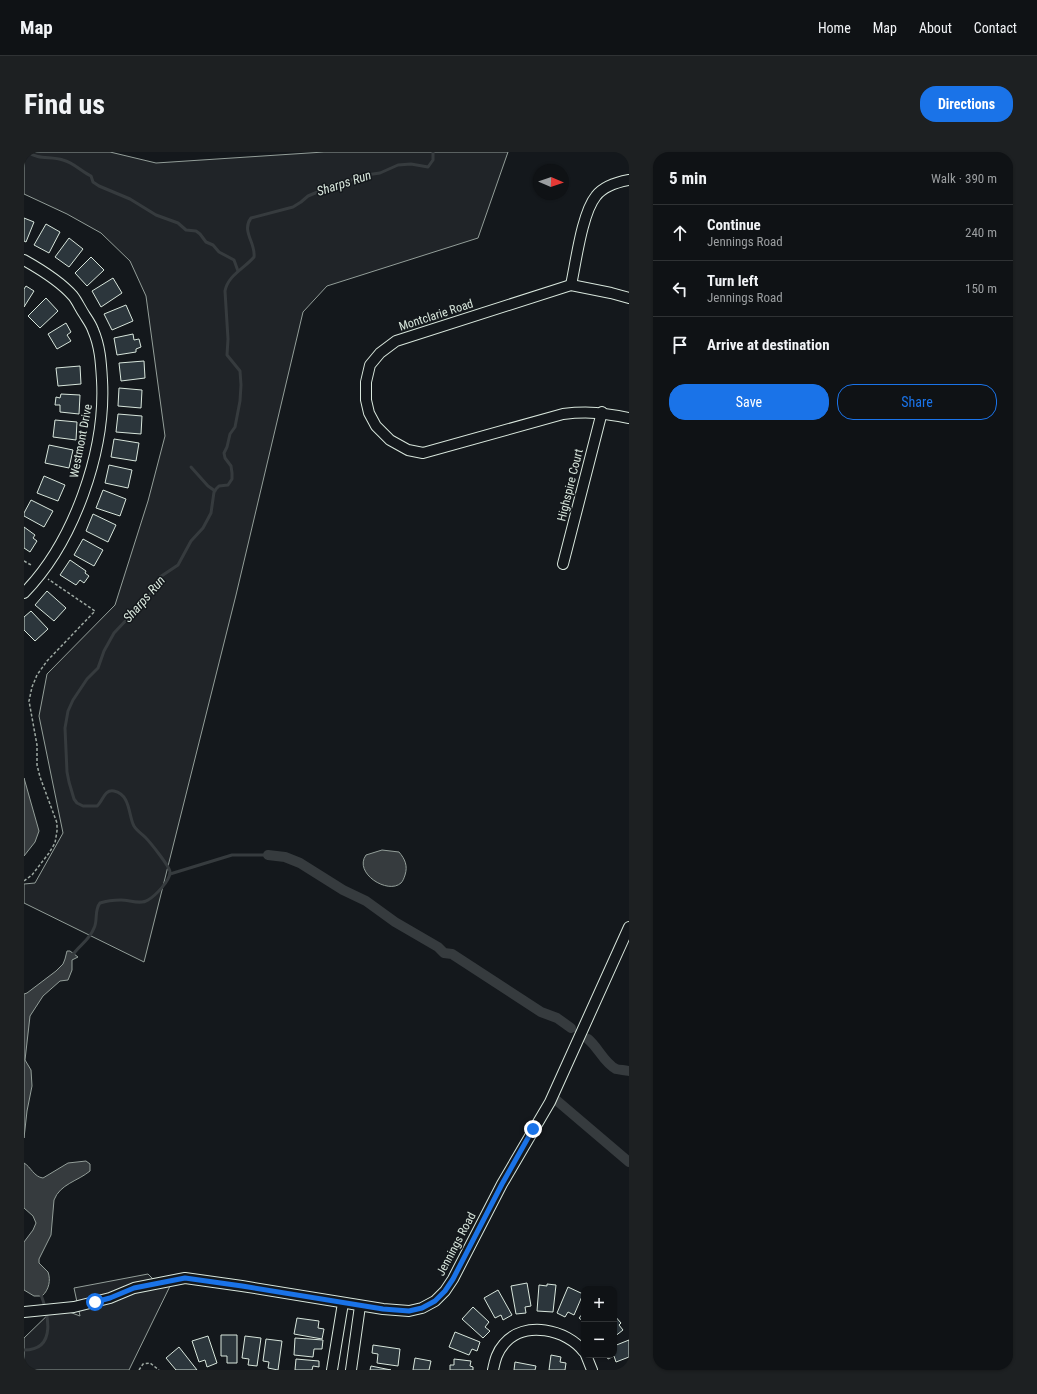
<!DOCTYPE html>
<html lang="en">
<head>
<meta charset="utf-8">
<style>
	:root { --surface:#0f1215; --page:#1d2022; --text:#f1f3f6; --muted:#9b9ea0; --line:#2f3234; --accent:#1a73e8 }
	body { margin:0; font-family:"Roboto Condensed",sans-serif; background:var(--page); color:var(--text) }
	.controls { position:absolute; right:12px; bottom:12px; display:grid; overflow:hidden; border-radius:8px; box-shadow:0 1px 3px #0004 }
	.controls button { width:36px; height:36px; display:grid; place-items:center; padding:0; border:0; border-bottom:1px solid var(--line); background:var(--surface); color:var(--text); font:20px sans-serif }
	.compass { position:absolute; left:509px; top:12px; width:36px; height:36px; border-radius:50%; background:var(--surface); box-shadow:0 1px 3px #0004; rotate:92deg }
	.stop { position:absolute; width:12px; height:12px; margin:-9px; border:3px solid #1a73e8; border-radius:50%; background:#fff }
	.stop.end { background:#1a73e8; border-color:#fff; box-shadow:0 1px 4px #0008 }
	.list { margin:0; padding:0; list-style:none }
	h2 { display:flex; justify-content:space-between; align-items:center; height:52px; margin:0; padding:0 16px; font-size:17px }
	h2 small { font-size:13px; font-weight:400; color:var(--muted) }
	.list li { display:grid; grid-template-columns:26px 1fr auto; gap:12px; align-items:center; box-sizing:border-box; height:56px; padding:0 16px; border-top:1px solid var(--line) }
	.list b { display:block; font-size:15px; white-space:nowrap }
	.list p { margin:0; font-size:13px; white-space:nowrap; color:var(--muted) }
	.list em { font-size:13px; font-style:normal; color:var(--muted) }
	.actions { display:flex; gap:8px; padding:12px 16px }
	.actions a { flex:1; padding:9px 0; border:1px solid var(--accent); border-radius:16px; text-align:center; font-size:14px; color:var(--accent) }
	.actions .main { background:var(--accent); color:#fff }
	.icon { flex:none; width:22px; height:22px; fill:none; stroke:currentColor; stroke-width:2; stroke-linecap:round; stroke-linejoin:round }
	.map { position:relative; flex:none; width:605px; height:1218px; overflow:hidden; border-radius:16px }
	header { display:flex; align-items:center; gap:24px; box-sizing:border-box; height:56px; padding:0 20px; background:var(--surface); border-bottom:1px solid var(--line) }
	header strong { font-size:19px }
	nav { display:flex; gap:22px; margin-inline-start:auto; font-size:14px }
	.intro { display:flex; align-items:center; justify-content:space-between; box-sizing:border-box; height:96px; padding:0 24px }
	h1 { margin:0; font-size:28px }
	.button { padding:10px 18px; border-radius:16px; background:var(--accent); color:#fff; font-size:14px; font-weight:700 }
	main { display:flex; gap:24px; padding:0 24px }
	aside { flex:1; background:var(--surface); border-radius:16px; box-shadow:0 1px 3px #0004 }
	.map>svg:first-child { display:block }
</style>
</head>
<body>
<header>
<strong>Map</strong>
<nav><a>Home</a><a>Map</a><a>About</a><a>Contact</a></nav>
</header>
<div class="intro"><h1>Find us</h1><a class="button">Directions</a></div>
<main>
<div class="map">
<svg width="605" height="1218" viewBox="0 0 605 1218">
	<rect width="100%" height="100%" fill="#14181c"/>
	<g fill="#202428" stroke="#939e99">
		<path d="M0 0H86L132 11 300 0H484L454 86 303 134 279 160 212 443 120 810 0 751V732L11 731 39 681 15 564 23 522 91 453 124 349 141 284 122 144 106 109 77 81 43 62 0 42Z"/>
		<path d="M124 1122 133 1131 149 1128 105 1218H0V1186L32 1155 56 1164 50 1136Z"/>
	</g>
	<g fill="#363b3e" stroke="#939e99">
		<path d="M0 626 15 679 11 690 0 704Z"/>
		<path d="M358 698 375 700C381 707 384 714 381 723 380 726 379 729 377 731 364 743 329 721 342 703Z"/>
		<path d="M43 799H46L54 805 48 808V818L44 828 36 829 19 844 6 864 1 908 7 918 8 934 3 959 0 986V842L3 841 32 819 39 812 41 807Z"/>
		<path d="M62 1009 66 1012V1019C54 1029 36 1032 30 1048L27 1083 15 1107V1111L24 1120C27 1128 25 1138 18 1144H10L0 1138V1090L9 1078 12 1071 9 1064 0 1056V1011C7 1015 10 1025 19 1026L44 1011Z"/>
	</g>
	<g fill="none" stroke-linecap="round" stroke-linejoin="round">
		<g stroke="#363b3e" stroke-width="3">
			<path d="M4 0C14 8 27 4 39 8 50 11 57 19 67 24L69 30 75 34 106 47 132 63 154 71 162 78 172 79 176 82 182 90 189 93 195 100 210 108 214 119"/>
			<path d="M167 315 184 334 191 339"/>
			<path d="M146 722 208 703H244"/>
			<path d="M48 804C54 794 66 788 70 776 74 769 70 758 76 751 82 749 90 748 97 748 105 748 117 753 124 748 131 744 146 729 146 720 146 715 126 690 121 685 118 682 113 679 110 674 104 663 107 643 90 639 80 637 79 649 73 654H59L53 651 50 647 45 630 43 620 41 576 44 559 49 548 63 527 74 516 80 499 90 481 123 446 136 425 154 413 167 389 179 376 187 361 190 340 192 337 195 334 204 333 208 327V321L207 314 201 306 200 301 203 295 206 282 211 275 216 249 217 233 216 219 203 203 204 187 201 139C204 123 221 116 230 105 232 91 217 79 227 66L269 55 277 50 284 44 298 38 308 32 323 30 335 24 356 21 374 13 387 12 404 15 409 8V0"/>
			<path d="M547 876 564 887"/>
			<path d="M0 1198C34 1198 24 1161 16 1140"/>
		</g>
		<g stroke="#363b3e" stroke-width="10">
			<path d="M244 703 261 705 276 711 319 738 342 749 371 770 414 795 420 801 428 802 517 860 533 866 547 876"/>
			<path d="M564 887C574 895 580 911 592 917 596 918 601 918 605 919"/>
			<path d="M531 947 605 1010"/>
		</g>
	</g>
	<g fill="#2c363c" stroke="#d8e6dc">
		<path d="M0 66 10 70 2 90 0 89Z"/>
		<path d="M22 72 36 80 25 101 10 93Z"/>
		<path d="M45 86 59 97 45 115 31 105Z"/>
		<path d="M67 105 80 118 63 134 51 121Z"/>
		<path d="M89 126 98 141 77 155 68 139Z"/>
		<path d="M2 134 10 139 0 155V137Z"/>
		<path d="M22 146 34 159 16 176 4 164Z"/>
		<path d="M102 153 109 169 88 178 80 162Z"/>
		<path d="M42 171 47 180 43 183 47 189 33 197 24 182Z"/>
		<path d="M109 182 110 188 115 187 117 195 112 197V200L93 203 90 186Z"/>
		<path d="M120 209 121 226 97 229 95 211Z"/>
		<path d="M56 214 57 232 34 234 32 216Z"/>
		<path d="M95 236 118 238 117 256 94 254Z"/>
		<path d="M37 242 56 243 55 262 36 260V253H31L32 245 36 246Z"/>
		<path d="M94 262 118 264 117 282 92 280Z"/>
		<path d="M31 268 53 270 52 288 29 285Z"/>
		<path d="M90 287 115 291 112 309 87 305Z"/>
		<path d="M25 293 49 298 45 316 21 311Z"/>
		<path d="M85 313 108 318 104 336 81 331Z"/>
		<path d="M20 324 41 333 34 349 13 341Z"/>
		<path d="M79 338 102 347 96 364 72 356Z"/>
		<path d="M7 348 29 359 20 375 0 364V361Z"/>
		<path d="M69 362 92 373 84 390 62 379Z"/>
		<path d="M0 375 11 383 9 386 13 389 6 400 0 396Z"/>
		<path d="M59 387 79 398 70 414 50 403Z"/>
		<path d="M46 408 62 419 61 421 65 424 60 431 56 428 52 433 36 423Z"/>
		<path d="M23 439 42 456 30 469 11 453Z"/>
		<path d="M7 459 24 477 11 489 0 478V465Z"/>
		<path d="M503 1131 507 1154 501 1155 502 1161 492 1162 487 1134Z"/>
		<path d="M523 1132 532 1133 529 1160 513 1159 515 1133 523 1134Z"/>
		<path d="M544 1135 559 1142 550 1163 544 1160 541 1165 533 1161Z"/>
		<path d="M474 1138 488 1163 479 1168 477 1163 471 1166 460 1146Z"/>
		<path d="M449 1155 465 1170 461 1175 466 1179 459 1186 438 1167Z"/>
		<path d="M560 1160V1170L555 1166Z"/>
		<path d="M590 1163 597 1171 595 1173 599 1178 590 1185Z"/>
		<path d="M273 1166 295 1169 294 1176 300 1177 298 1187 270 1182Z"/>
		<path d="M431 1180 456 1190 453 1199 448 1197 445 1203 425 1195Z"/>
		<path d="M197 1183H213V1211H203V1204H197Z"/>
		<path d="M184 1184 193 1211 183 1215 181 1208 175 1210 168 1189Z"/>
		<path d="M221 1184 237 1186 233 1214 224 1213 225 1207 218 1206Z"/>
		<path d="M271 1186 299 1188 298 1197H290L289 1205 270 1203Z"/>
		<path d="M242 1187 258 1189 254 1218 244 1216 245 1210 239 1209Z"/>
		<path d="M605 1188V1205L592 1210 590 1204 584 1207 582 1203H590V1194Z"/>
		<path d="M349 1193 376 1197 374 1214 353 1211 354 1202 348 1201Z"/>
		<path d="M155 1195 173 1218H152L142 1206Z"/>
		<path d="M527 1203 537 1205 536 1210 542 1211 541 1218H525Z"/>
		<path d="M391 1206 407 1209 405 1218H389Z"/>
		<path d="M272 1207 295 1209V1215L289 1214 288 1218H271Z"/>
		<path d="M430 1207 447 1209 446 1214 449 1215V1218H426V1213H430Z"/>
		<path d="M491 1210 512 1214 511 1218H490Z"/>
		<path d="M347 1214 367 1218H346Z"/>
	</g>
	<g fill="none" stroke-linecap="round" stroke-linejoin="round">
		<defs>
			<g id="minor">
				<path d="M0 108C16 117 37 130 49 144 53 149 56 156 60 162 63 167 67 172 69 178 76 194 77 210 78 228 82 299 50 390 0 441"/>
				<path d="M547 133C552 110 558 61 572 44 579 35 594 30 605 28"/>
				<path d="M605 146 587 141 547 133 372 189 356 201 346 213 342 230V248L345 261 352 274 366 288 384 298 399 301 539 262C565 259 579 261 605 266"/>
				<path d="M539 412 578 260"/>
				<path d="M0 1160 50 1155 86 1146 110 1136 161 1126 218 1134 359 1157 385 1159 398 1156 411 1149 421 1139 429 1127 478 1032 526 950 605 775"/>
				<path d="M562 1203 568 1218"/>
				<path d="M308 1218 319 1151"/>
				<path d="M327 1218 336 1154"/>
				<path d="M469 1218C471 1208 473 1200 480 1192 500 1168 543 1177 560 1200"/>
			</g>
		</defs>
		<use href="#minor" stroke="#d8e6dc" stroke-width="12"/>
		<g stroke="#9da8a2" stroke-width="1.5" stroke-dasharray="3 2" stroke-linecap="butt">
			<path d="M0 409 7 413"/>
			<path d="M0 729 8 723 25 701 31 691 33 679V671L16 625 13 613V593L5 549 8 535 13 523 23 509 71 459 24 427"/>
			<path d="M115 1218 119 1212 126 1211 135 1218"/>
		</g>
		<use href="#minor" stroke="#14181c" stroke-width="10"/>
	</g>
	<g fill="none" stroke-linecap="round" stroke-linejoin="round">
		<path stroke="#1a73e8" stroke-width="5" d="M71 1150 86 1146 110 1136 161 1126 218 1134 359 1157 385 1159 398 1156 411 1149 421 1139 429 1127 478 1032 509 977"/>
	</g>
	<g text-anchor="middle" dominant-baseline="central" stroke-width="3" stroke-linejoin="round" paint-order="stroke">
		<g font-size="12" fill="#d8e6dc" stroke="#14181c">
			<text transform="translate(412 163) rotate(-18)">Montclarie Road</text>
			<text transform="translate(57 289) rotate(-79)">Westmont Drive</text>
			<text transform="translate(546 333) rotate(-76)">Highspire Court</text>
			<text transform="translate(432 1092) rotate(-62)">Jennings Road</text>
		</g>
		<g font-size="13" font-style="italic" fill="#d8e6dc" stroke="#14181c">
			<text transform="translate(320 31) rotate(-18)">Sharps Run</text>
			<text transform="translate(120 447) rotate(-49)">Sharps Run</text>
		</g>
	</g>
</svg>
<div class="controls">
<button>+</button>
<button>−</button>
</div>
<svg class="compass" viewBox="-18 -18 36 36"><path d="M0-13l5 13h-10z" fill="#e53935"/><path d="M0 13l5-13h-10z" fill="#9b9ea0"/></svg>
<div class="stop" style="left:71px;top:1150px"></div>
<div class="stop end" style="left:509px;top:977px"></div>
</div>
<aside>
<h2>5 min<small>Walk · 390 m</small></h2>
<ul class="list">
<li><svg class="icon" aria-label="ahead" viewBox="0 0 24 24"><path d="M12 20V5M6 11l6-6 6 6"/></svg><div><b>Continue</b><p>Jennings Road</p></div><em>240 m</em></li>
<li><svg class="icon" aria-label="left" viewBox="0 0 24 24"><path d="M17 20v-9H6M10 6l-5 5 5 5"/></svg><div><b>Turn left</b><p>Jennings Road</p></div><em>150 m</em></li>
<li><svg class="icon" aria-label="arrive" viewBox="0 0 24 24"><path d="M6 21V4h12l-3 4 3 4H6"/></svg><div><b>Arrive at destination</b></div></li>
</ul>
<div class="actions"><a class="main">Save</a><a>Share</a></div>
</aside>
</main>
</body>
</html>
